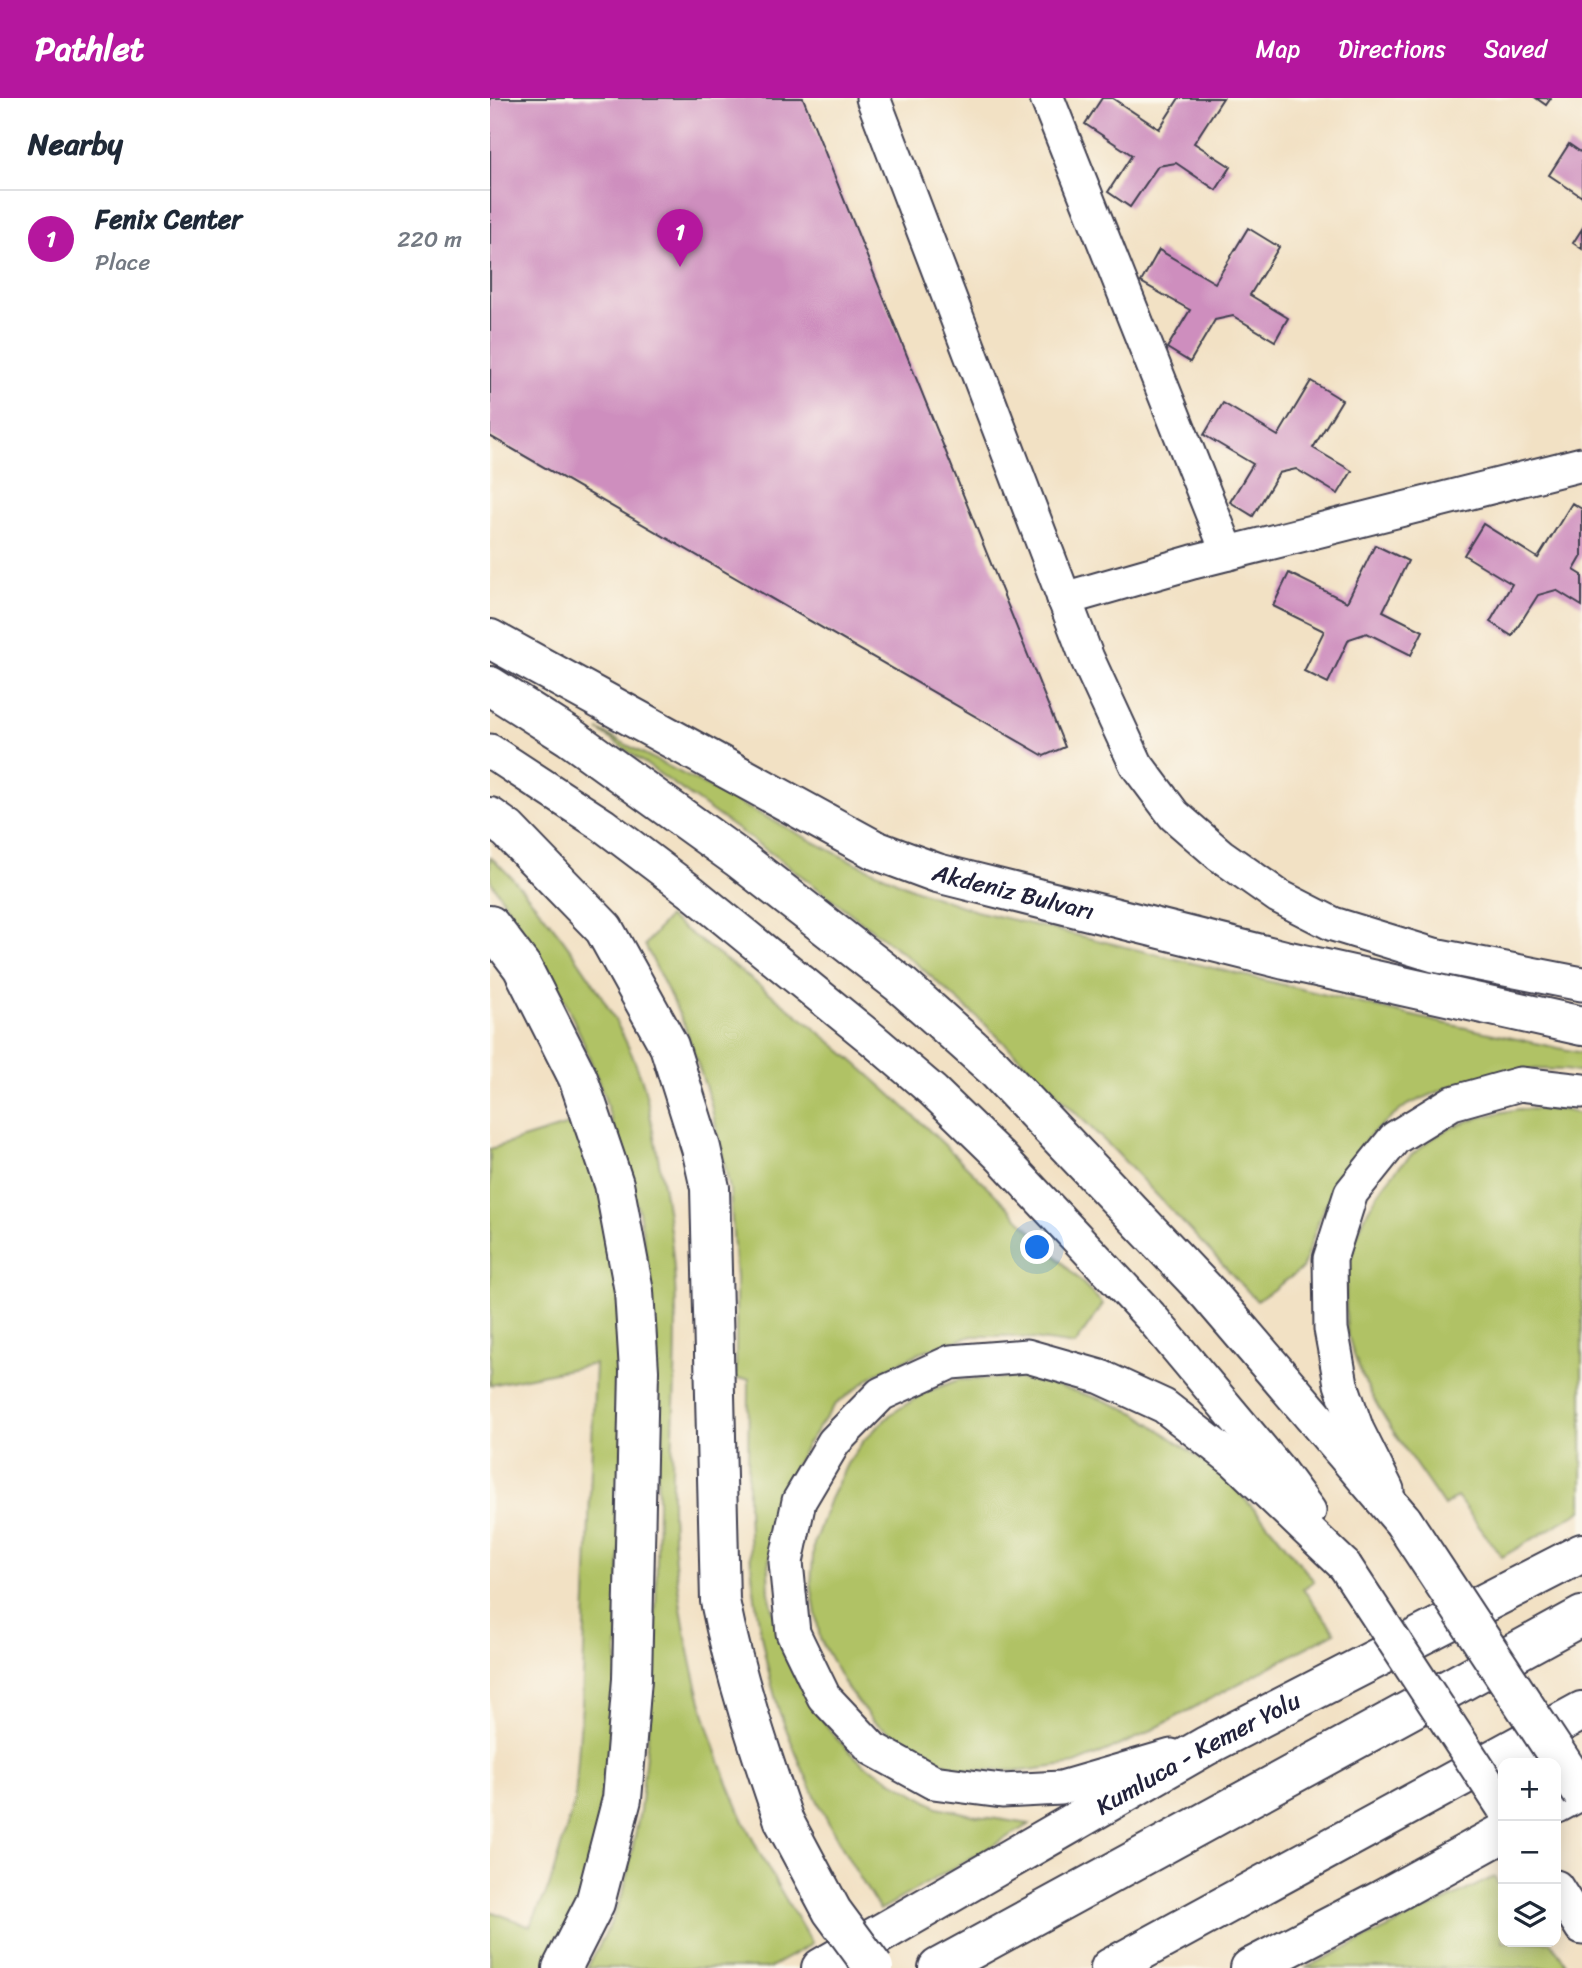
<!DOCTYPE html>
<html lang="en">
<head>
<meta charset="utf-8">
<style>
	:root { --surface:#fff; --page:#f6f6f7; --text:#1f2937; --muted:#747a83; --line:#e0e1e3; --accent:#b5179e }
	body { margin:0; font-family:Sriracha,sans-serif; background:var(--page); color:var(--text) }
	.controls { position:absolute; right:21px; bottom:21px; display:grid; overflow:hidden; border-radius:14px; box-shadow:0 4px 18px #0003 }
	.controls button { width:63px; height:63px; display:grid; place-items:center; padding:0; border:0; border-bottom:2px solid var(--line); background:var(--surface); color:var(--text); font:35px sans-serif }
	.you { position:absolute; left:548px; top:1150px; width:24px; height:24px; margin:-18px; border:5px solid #fff; border-radius:50%; background:#1a73e8; box-shadow:0 0 0 10px #1a73e833 }
	.badge { display:grid; place-items:center; width:46px; height:46px; border-radius:50%; background:var(--accent); color:#fff; font-size:23px; font-weight:700 }
	.pin { position:absolute; translate:-50% -58px; filter:drop-shadow(0 2px 4px #0008) }
	.pin::after { content:''; position:absolute; top:37px; width:24px; height:21px; background:inherit; clip-path:polygon(0 0,100% 0,50% 100%) }
	.list { margin:0; padding:0; list-style:none }
	h2 { display:flex; justify-content:space-between; align-items:center; height:91px; margin:0; padding:0 28px; font-size:30px }
	h2 small { font-size:23px; font-weight:400; color:var(--muted) }
	.list li { display:grid; grid-template-columns:46px 1fr auto; gap:21px; align-items:center; box-sizing:border-box; height:98px; padding:0 28px; border-top:2px solid var(--line) }
	.list b { display:block; font-size:26px; white-space:nowrap }
	.list p { margin:0; font-size:23px; white-space:nowrap; color:var(--muted) }
	.list em { font-size:23px; font-style:normal; color:var(--muted) }
	.icon { flex:none; width:38px; height:38px; fill:none; stroke:currentColor; stroke-width:2; stroke-linecap:round; stroke-linejoin:round }
	.map { position:relative; flex:none; width:1092px; height:1870px; overflow:hidden }
	header { display:flex; align-items:center; gap:42px; box-sizing:border-box; height:98px; padding:0 35px; background:var(--accent); color:#fff }
	header strong { font-size:33px }
	nav { display:flex; gap:38px; margin-inline-start:auto; font-size:24px }
	main { display:flex }
	aside { flex:1; background:var(--surface) }
	.map>svg:first-child { display:block }
</style>
</head>
<body>
<header>
<strong>Pathlet</strong>
<nav><a>Map</a><a>Directions</a><a>Saved</a></nav>
</header>
<main>
<aside>
<h2>Nearby<small></small></h2>
<ul class="list">
<li><span class="badge">1</span><div><b>Fenix Center</b><p>Place</p></div><em>220 m</em></li>
</ul>
</aside>
<div class="map">
<svg width="1092" height="1870" viewBox="0 0 1092 1870">
	<rect width="100%" height="100%" fill="#fbf7ec"/>
	<filter id="ink" filterUnits="userSpaceOnUse"><feTurbulence type="fractalNoise" baseFrequency=".0143" numOctaves="2"/><feDisplacementMap in="SourceGraphic" scale="14" xChannelSelector="R" yChannelSelector="G"/><feConvolveMatrix kernelMatrix="1 2 1 2 8 2 1 2 1" color-interpolation-filters="sRGB"/></filter>
	<filter id="wash" filterUnits="userSpaceOnUse"><feTurbulence type="fractalNoise" baseFrequency=".00686" numOctaves="4" result="noise"/><feDisplacementMap in="SourceGraphic" scale="28" xChannelSelector="R" yChannelSelector="G"/><feGaussianBlur stdDeviation="1.57" result="paint"/><feColorMatrix in="noise" values="0 0 0 0 0 0 0 0 0 0 0 0 0 0 0 0 0 1.4 0 .05"/><feComposite in="paint" operator="in"/></filter>
	<g filter="url(#wash)">
		<rect width="100%" height="100%" fill="#f2e1c4"/>
		<g fill="#b0c265" stroke="#697250" stroke-width="2">
			<path d="M108 632 353 759 424 791 486 813 948 924 1092 955V975L1075 972 1045 971 1013 974 962 988 917 1007 880 1037 855 1070 832 1114 812 1171 767 1203 626 1054 498 929 428 867 296 766Z"/>
			<path d="M0 759C14 770 25 783 37 797 81 847 125 911 149 974 158 995 160 1020 165 1043 177 1105 187 1166 186 1229 186 1313 176 1397 187 1481 197 1561 217 1638 249 1712 269 1759 297 1802 322 1846L279 1870H97L119 1829 134 1792 150 1713 160 1617 166 1505 168 1407 166 1314 157 1162 149 1114 114 998 91 938 64 880 0 782Z"/>
			<path d="M178 819C246 870 315 919 378 976 460 1049 537 1128 613 1206L585 1247 521 1238H482L436 1252 385 1276 345 1307 317 1346 301 1375 284 1427 278 1472 279 1495 294 1556 316 1598 345 1639 372 1665 448 1709 487 1718 540 1726 390 1812C357 1761 328 1709 305 1653 300 1640 294 1626 289 1613 278 1576 270 1537 265 1499 254 1427 259 1353 259 1281H246V1180L240 1092 220 1002 194 926 155 847Z"/>
			<path d="M1029 1011 1073 1012 1092 1016V1412L1012 1459 967 1399 954 1408C918 1354 871 1297 857 1232 856 1225 856 1218 856 1211 853 1138 891 1071 953 1034 976 1021 1003 1016 1029 1011Z"/>
			<path d="M94 1022 136 1189 124 1700 95 1800 59 1870H0V1813L40 1828 59 1789 85 1702 92 1605 105 1266 0 1287V1051Z"/>
			<path d="M522 1280 559 1286 611 1301 646 1315 733 1377 783 1432 824 1483 813 1491 845 1534 649 1639 585 1666 532 1673 476 1672 439 1660 383 1623 357 1590 330 1541 321 1486 324 1445 340 1401 357 1366 374 1342 401 1316 436 1294 468 1282Z"/>
			<path d="M1004 1779 1013 1794V1844H1061L1079 1870H815Z"/>
		</g>
		<g id="blocks">
			<g fill="#ce8ebe">
				<path d="M0 0H313L575 649 554 658 0 338Z"/>
				<path d="M612 0H622L669 31 689 0H733L704 45 741 69 726 92 686 65 668 68 640 109 618 94 642 57 595 26Z"/>
				<path d="M1046 0H1061L1056 7Z"/>
				<path d="M1079 46 1092 55V99L1059 77Z"/>
				<path d="M758 130 789 149 760 197 798 220 785 243 743 218 725 222 700 264 677 250 700 212 651 184 669 152 725 185Z"/>
				<path d="M1092 131V151L1083 145Z"/>
				<path d="M821 283 852 302 823 350 862 373 848 396 806 371 789 375 763 418 740 404 763 366 714 337 733 305 788 338Z"/>
				<path d="M1082 405 1092 411V458L1084 472 1092 477V508L1066 492 1048 497 1022 538 1000 524 1022 486 974 457 993 426 1048 460Z"/>
				<path d="M885 447 918 463 893 513 933 533 921 557 877 535 859 541 838 585 814 573 834 533 783 508 799 475 857 504Z"/>
			</g>
		</g>
	</g>
	<g filter="url(#ink)">
		<use href="#blocks" fill-opacity="0" stroke="#413f50" stroke-width="2"/>
		<g fill="none" stroke-linecap="round" stroke-linejoin="round">
			<defs>
				<g id="minor">
					<path d="M383 0 597 560 646 666 684 717 730 757 788 798 843 826 944 857 1092 886"/>
					<path d="M557 0 738 455"/>
					<path d="M574 501 703 464 1092 366"/>
					<path d="M0 653 113 727 203 795 381 940 443 993 509 1057 660 1218 788 1371 819 1413"/>
					<path d="M897 1392 867 1332 851 1286 841 1231 840 1161 861 1095 905 1040 962 1005 1030 986 1092 993"/>
					<path d="M681 1658 571 1690 512 1693 443 1684 383 1651 334 1599 303 1535 296 1464 309 1403 344 1344 391 1296 461 1264 537 1258 611 1279 674 1308 746 1364 855 1468"/>
					<path d="M1066 1789 1092 1830"/>
				</g>
				<g id="major">
					<path id="s1" d="M0 541 385 752 447 775 795 862 1092 928"/>
					<path d="M0 588 80 639 248 760 410 886 503 969 719 1196 913 1423"/>
					<path d="M0 719 18 732 114 831 179 948 211 1050 220 1090 230 1503C245 1578 269 1650 294 1723"/>
					<path d="M0 827 32 869 88 980 124 1086 144 1193 149 1273 142 1581 132 1701 105 1805 72 1870"/>
				</g>
				<g id="highway">
					<path d="M1066 1706 1092 1692"/>
					<path id="s2" d="M331 1870 716 1648 1092 1455"/>
					<path d="M448 1870 1092 1518"/>
					<path d="M620 1870 1092 1613"/>
					<path d="M760 1870 893 1801 1013 1735"/>
				</g>
			</defs>
			<use href="#minor" stroke="#413f50" stroke-width="37"/>
			<use href="#major" stroke="#413f50" stroke-width="42"/>
			<use href="#highway" stroke="#413f50" stroke-width="42"/>
			<use href="#minor" stroke="#fff" stroke-width="33"/>
			<use href="#major" stroke="#fff" stroke-width="38"/>
			<use href="#highway" stroke="#fff" stroke-width="38"/>
			<defs>
				<path id="minor-bridge" d="M855 1468 1013 1709"/>
				<g id="major-bridge">
					<path d="M913 1423 1092 1695"/>
					<path d="M294 1723 342 1813 384 1870"/>
				</g>
			</defs>
			<use href="#minor-bridge" stroke="#413f50" stroke-width="37" stroke-linecap="butt"/>
			<use href="#major-bridge" stroke="#413f50" stroke-width="42" stroke-linecap="butt"/>
			<use href="#minor-bridge" stroke="#fff" stroke-width="33"/>
			<use href="#major-bridge" stroke="#fff" stroke-width="38"/>
		</g>
	</g>
	<g text-anchor="middle" dominant-baseline="central" stroke-width="5" stroke-linejoin="round" paint-order="stroke">
		<g font-size="24" fill="#22223b" stroke="#fbf7ec">
			<text stroke="none"><textPath href="#s1" startOffset="584">Akdeniz Bulvarı</textPath></text>
			<text stroke="none"><textPath href="#s2" startOffset="434">Kumluca - Kemer Yolu</textPath></text>
		</g>
	</g>
</svg>
<div class="controls">
<button>+</button>
<button>−</button>
<button><svg class="icon" aria-label="layers" viewBox="0 0 24 24"><path d="M12 4l9 5-9 5-9-5zM3 14l9 5 9-5"/></svg></button>
</div>
<div class="you"></div>
<div class="pin badge" style="left:190px;top:169px">1</div>
</div>
</main>
</body>
</html>
